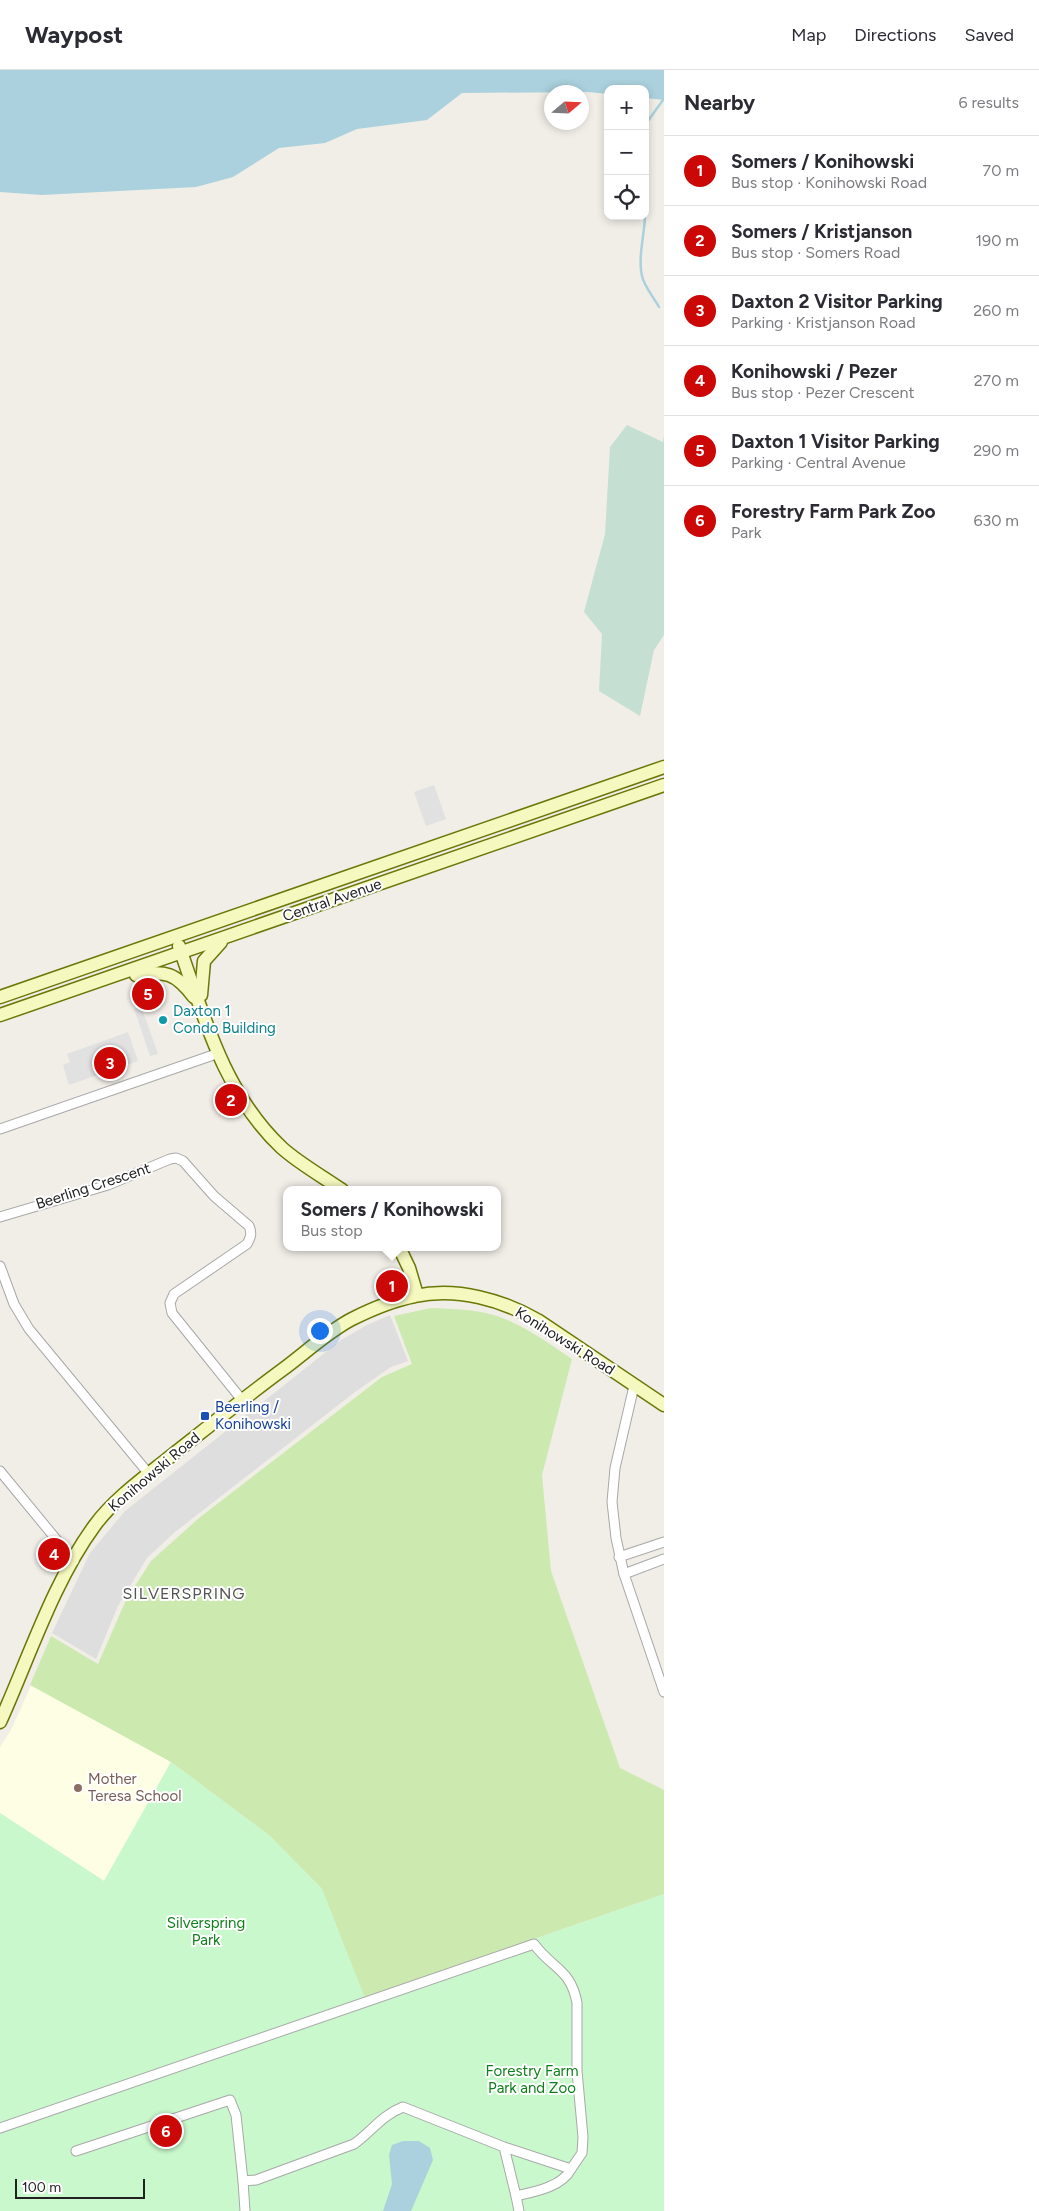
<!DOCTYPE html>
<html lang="en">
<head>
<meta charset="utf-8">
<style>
	:root { --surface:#fff; --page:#f2f2f3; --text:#2b2b33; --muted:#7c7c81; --line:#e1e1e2; --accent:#cc0806 }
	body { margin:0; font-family:Figtree,sans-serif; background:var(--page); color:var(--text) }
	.controls { position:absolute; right:15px; top:15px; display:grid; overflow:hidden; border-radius:10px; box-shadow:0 2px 8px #0003 }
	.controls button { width:45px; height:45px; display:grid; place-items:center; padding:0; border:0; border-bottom:1px solid var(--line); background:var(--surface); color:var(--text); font:25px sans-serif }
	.compass { position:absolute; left:544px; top:15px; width:45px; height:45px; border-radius:50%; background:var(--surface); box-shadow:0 2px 8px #0003; rotate:71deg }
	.scale { position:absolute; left:15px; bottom:12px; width:130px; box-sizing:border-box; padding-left:5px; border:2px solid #212121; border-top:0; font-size:14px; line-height:18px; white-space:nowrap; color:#212121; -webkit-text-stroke:4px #fff; paint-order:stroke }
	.you { position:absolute; left:319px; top:1260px; width:18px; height:18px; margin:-12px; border:4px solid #fff; border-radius:50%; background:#1a73e8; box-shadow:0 0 0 8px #1a73e833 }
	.badge { display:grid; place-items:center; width:32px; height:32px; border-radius:50%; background:var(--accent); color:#fff; font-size:16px; font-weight:700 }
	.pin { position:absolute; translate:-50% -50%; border:2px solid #fff; box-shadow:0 1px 5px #0006 }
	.popup { position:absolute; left:283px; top:1116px; width:218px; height:65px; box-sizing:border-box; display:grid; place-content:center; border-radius:10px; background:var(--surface); filter:drop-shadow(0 1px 4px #0005); font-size:16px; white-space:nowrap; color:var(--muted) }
	.popup b { font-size:19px; color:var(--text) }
	.popup::after { content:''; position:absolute; left:50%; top:100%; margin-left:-10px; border:10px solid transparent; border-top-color:var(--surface) }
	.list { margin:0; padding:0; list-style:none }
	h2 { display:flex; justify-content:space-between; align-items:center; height:65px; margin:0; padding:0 20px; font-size:21px }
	h2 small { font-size:16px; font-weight:400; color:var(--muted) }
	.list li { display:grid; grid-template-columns:32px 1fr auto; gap:15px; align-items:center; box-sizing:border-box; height:70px; padding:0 20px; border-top:1px solid var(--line) }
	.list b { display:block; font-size:19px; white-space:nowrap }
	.list p { margin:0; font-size:16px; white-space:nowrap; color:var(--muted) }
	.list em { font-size:16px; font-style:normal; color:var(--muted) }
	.icon { flex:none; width:28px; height:28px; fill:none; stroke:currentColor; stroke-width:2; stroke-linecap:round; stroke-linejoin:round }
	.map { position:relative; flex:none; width:664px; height:2141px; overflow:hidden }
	header { display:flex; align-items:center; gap:30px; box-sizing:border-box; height:70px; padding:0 25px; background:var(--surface); border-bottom:1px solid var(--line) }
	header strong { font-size:24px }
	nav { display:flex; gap:28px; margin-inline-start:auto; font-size:18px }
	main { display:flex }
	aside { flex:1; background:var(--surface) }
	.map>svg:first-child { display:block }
</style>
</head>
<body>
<header>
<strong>Waypost</strong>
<nav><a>Map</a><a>Directions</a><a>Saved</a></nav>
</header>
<main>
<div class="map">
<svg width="664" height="2141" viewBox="0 0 664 2141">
	<rect width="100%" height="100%" fill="#f1eee8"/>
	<path fill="#dfdede" d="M390 1245 408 1291 391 1297 355 1322 175 1462 147 1488 118 1536 96 1589 52 1563 90 1483 125 1441 341 1270 367 1255Z"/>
	<path fill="#fefee4" d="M34 1609 171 1692 104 1811 0 1743V1677L11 1660Z"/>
	<path fill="#cce9b0" d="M431 1238C453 1239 476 1239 497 1246 524 1255 548 1273 572 1289L542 1405 551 1501 620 1698 664 1720V1824L364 1928 322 1819 270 1766 171 1692 30 1615 51 1566 98 1594 126 1530 151 1491 199 1448 382 1307 412 1294 394 1246Z"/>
	<path fill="#c6dfd3" d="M627 355 663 372 664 365V565L654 580 640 646 599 621 602 564 584 542 605 464 610 377Z"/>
	<path fill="#c8f8cc" d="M171 1692 270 1766 322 1819 365 1928 664 1824V2141H0V1743L104 1811Z"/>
	<g fill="#e1e1e1">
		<path d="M434 715 446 749 426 756 414 722Z"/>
		<path d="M160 913 165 927 141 936 158 984 150 986 134 939 136 938 131 924Z"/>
		<path d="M128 962 138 991 69 1015 63 995 70 992 67 984Z"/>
	</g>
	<g fill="#aad1dd">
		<path d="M0 0H664V30L645 28V19H608V24L588 22 462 23 427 50 357 59 325 73 279 78 233 107 196 117 42 125 0 122Z"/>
		<path d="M403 2071H419L430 2078 433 2090 411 2141H383L392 2114 389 2085 392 2075Z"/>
	</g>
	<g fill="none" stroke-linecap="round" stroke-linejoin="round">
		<g stroke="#aad1dd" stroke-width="2.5">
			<path d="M645 55 663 30"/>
			<path d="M645 135C647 158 637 184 642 206 644 216 654 228 659 237"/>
		</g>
		<defs>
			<g id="street">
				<path d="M0 1059 219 983"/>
				<path d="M0 1147 108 1115 170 1089 176 1088 183 1091 214 1126 249 1156C252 1163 251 1167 247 1174L174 1224 170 1233 172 1243 242 1330"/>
				<path d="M0 1196 14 1234 29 1259 149 1404"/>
				<path d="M634 1316 615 1398 612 1432 616 1468 624 1504 664 1622"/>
				<path d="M0 1401 74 1491"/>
				<path d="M619 1487 664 1472"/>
				<path d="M624 1504 664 1489"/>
				<path d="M0 2058 534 1874C552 1899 571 1899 577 1933V2001L583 2067 582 2083 571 2099"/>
				<path d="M76 2081 230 2030 236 2045 243 2111 256 2110 354 2074C371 2062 382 2045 403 2037L504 2077 571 2099C562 2117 534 2122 516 2126L504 2077"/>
				<path d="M243 2111 245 2141"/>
				<path d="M516 2126 519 2141"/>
			</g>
			<g id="secondary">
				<path d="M179 876C204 947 225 1025 282 1078 300 1094 322 1106 342 1120"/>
				<path d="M136 905C166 901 175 902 194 927"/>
				<path d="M201 925 204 891 221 872"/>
				<path d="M0 927 664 697"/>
				<path d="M0 945 664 715"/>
				<path d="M399 1177 409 1198 417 1225"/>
				<path d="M0 1652C29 1588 53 1512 95 1455 115 1428 145 1407 171 1386 208 1357 244 1328 282 1300 304 1284 327 1262 352 1249 372 1239 393 1230 415 1226 457 1217 503 1230 539 1251L664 1335"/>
			</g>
		</defs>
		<use href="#street" stroke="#a8a8a8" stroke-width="11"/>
		<use href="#secondary" stroke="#6b7808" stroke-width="15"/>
		<use href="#street" stroke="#fff" stroke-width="9"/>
		<use href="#secondary" stroke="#f5f8bf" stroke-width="12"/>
	</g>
	<circle fill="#0f9aa8" stroke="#fff" stroke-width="2" cx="163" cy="950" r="5"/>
	<rect fill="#1a4fb4" stroke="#fff" stroke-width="2" x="200" y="1341" width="10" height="10" rx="2.5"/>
	<circle fill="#8d6e63" stroke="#fff" stroke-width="2" cx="78" cy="1718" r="5"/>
	<g text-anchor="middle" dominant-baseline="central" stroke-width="4" stroke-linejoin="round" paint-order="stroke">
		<g font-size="15" fill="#212121" stroke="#fff">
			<text transform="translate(332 830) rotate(-19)">Central Avenue</text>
			<text transform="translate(93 1116) rotate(-18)">Beerling Crescent</text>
			<text transform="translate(565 1271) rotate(32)">Konihowski Road</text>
			<text transform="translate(154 1402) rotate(-40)">Konihowski Road</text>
		</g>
		<g font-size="15" fill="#0d838f" stroke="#fff" text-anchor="start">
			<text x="173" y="941">Daxton 1<tspan x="173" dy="17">Condo Building</tspan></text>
		</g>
		<g font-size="15" fill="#164399" stroke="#fff" text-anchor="start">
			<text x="215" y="1337">Beerling /<tspan x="215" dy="17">Konihowski</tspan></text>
		</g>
		<g font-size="15" fill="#785e54" stroke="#fff" text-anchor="start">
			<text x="88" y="1709">Mother<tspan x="88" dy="17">Teresa School</tspan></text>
		</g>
		<g font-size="15" fill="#0f7f1a" stroke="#fff">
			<text x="206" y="1853">Silverspring<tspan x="206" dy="17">Park</tspan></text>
			<text x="532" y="2001">Forestry Farm<tspan x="532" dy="17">Park and Zoo</tspan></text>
		</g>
		<g font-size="16" letter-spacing="1" fill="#545454" stroke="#fff">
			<text x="184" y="1523">SILVERSPRING</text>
		</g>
	</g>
</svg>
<div class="controls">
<button>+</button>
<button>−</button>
<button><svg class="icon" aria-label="locate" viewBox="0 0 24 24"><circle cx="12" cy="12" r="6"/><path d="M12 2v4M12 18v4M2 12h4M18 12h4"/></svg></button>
</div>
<svg class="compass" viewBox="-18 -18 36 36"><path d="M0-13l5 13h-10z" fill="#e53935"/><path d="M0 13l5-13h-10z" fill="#7c7c81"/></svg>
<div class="scale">100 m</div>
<div class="you"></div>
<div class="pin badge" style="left:392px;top:1216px">1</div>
<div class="popup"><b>Somers / Konihowski</b>Bus stop</div>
<div class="pin badge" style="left:231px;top:1030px">2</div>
<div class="pin badge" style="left:110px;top:993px">3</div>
<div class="pin badge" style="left:54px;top:1484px">4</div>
<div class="pin badge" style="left:148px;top:924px">5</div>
<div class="pin badge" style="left:166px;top:2061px">6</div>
</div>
<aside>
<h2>Nearby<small>6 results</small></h2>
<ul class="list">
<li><span class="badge">1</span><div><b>Somers / Konihowski</b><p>Bus stop · Konihowski Road</p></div><em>70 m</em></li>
<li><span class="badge">2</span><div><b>Somers / Kristjanson</b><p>Bus stop · Somers Road</p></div><em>190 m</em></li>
<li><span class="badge">3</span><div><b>Daxton 2 Visitor Parking</b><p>Parking · Kristjanson Road</p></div><em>260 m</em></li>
<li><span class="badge">4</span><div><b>Konihowski / Pezer</b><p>Bus stop · Pezer Crescent</p></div><em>270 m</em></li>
<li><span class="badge">5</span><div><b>Daxton 1 Visitor Parking</b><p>Parking · Central Avenue</p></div><em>290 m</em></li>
<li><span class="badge">6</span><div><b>Forestry Farm Park Zoo</b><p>Park</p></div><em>630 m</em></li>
</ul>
</aside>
</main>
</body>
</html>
